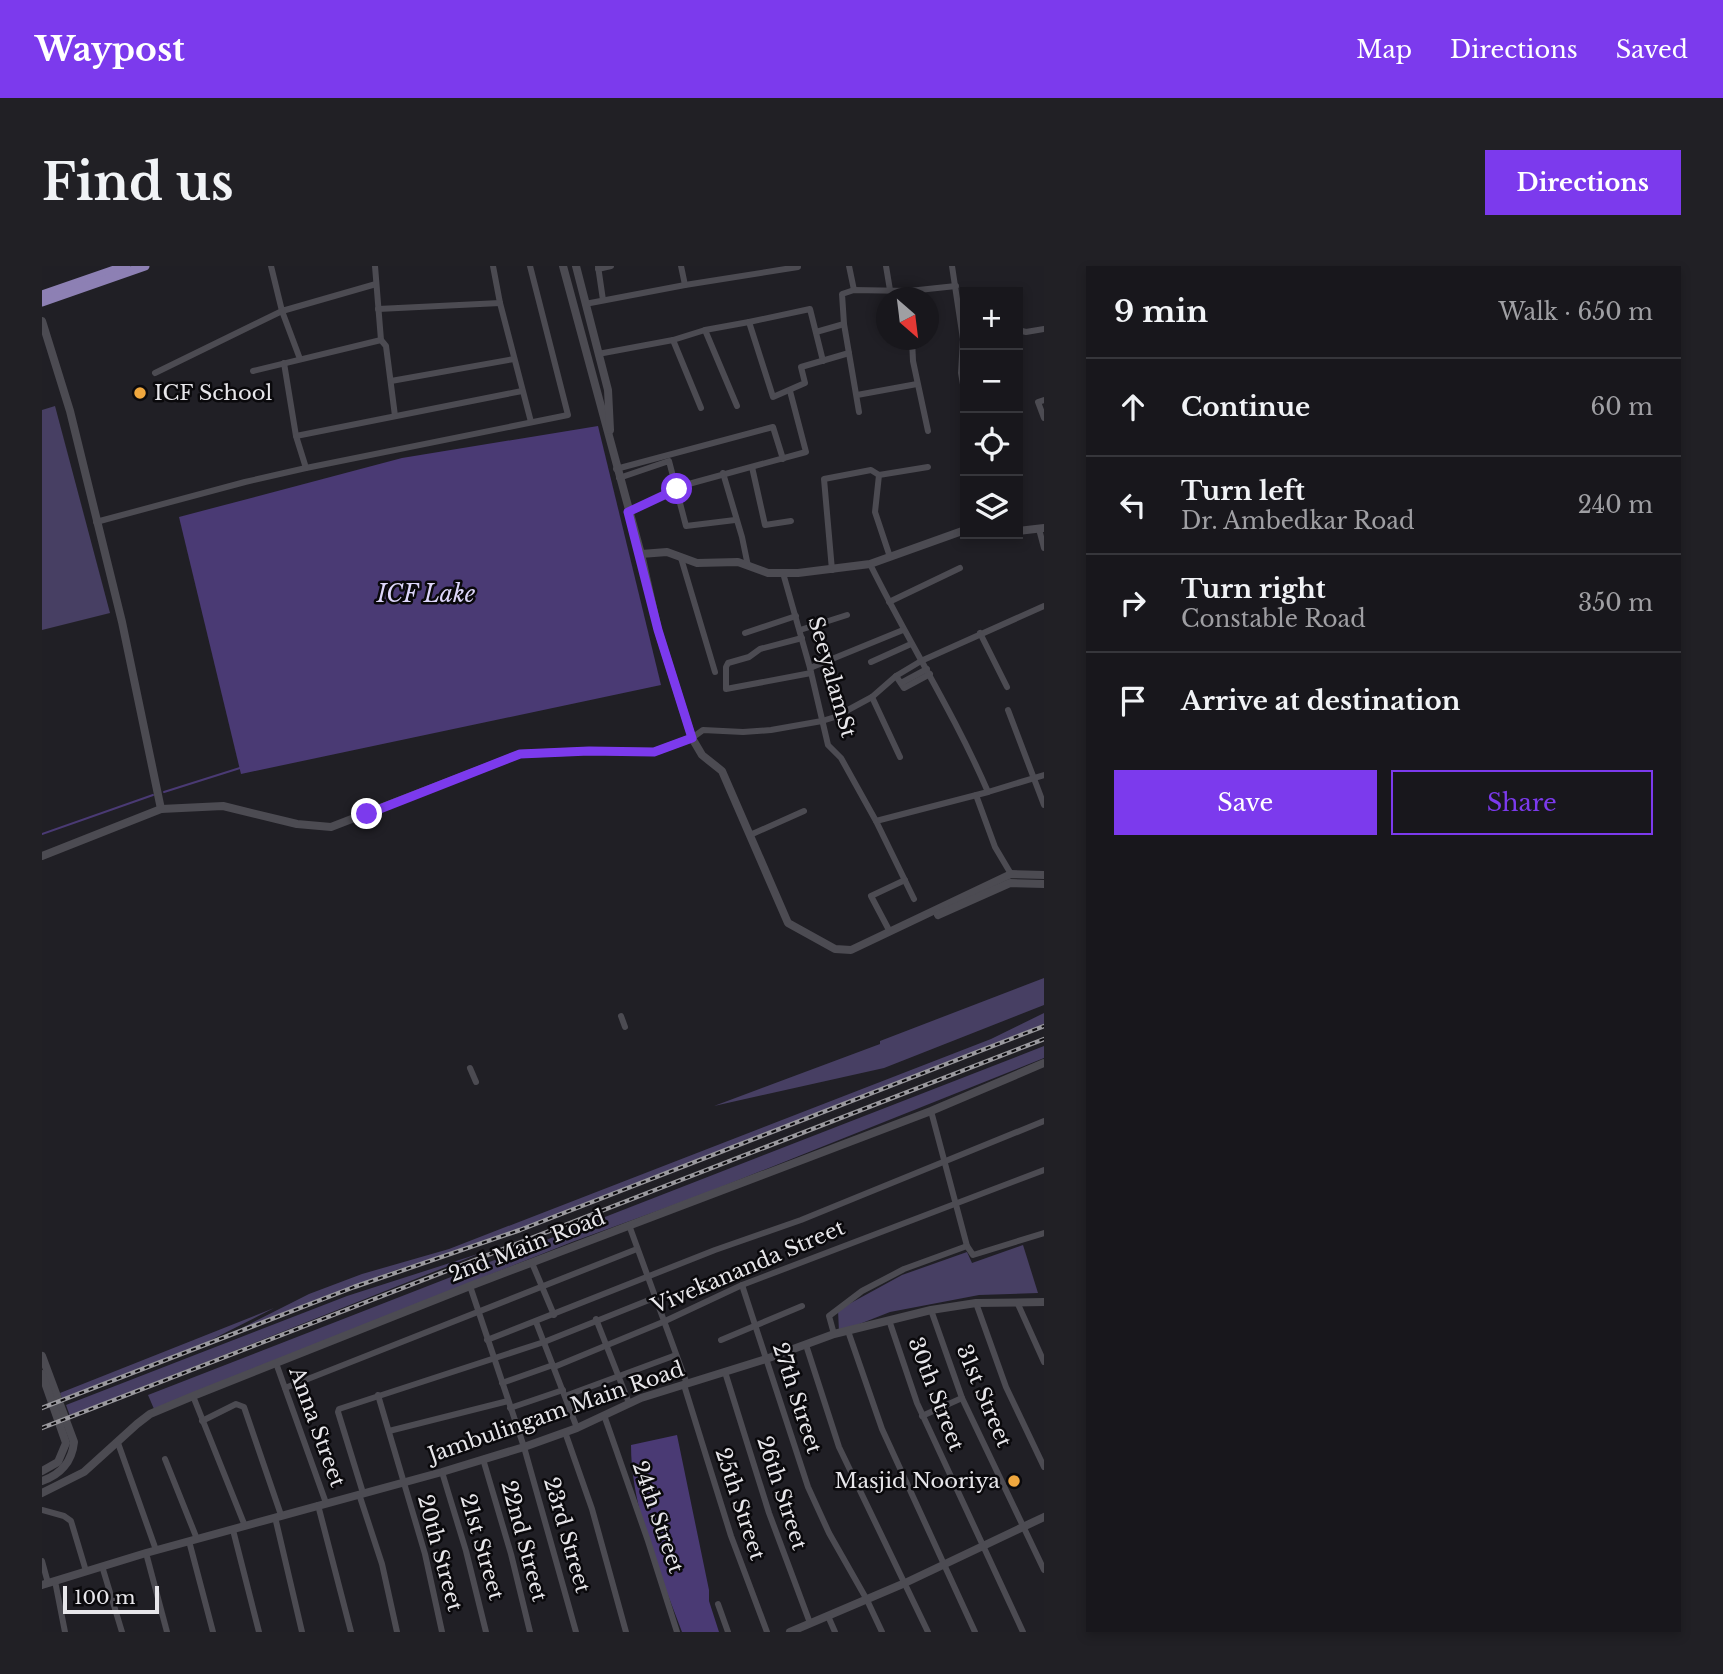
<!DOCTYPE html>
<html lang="en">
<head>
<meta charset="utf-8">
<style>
	:root { --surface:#18171c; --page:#212025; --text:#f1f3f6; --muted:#9f9fa3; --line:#36363b; --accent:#7c3aed }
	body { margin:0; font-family:"Libre Baskerville",serif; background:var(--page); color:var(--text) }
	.controls { position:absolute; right:21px; top:21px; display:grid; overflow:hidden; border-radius:0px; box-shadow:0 4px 10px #0003 }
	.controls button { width:63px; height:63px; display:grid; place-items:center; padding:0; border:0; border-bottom:2px solid var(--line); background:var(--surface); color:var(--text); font:35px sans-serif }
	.compass { position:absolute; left:834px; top:21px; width:63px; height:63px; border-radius:50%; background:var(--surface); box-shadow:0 4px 10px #0003; rotate:152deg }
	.scale { position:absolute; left:21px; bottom:18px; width:96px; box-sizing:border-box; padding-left:7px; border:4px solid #e7e6ea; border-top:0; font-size:19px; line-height:24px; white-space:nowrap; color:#e7e6ea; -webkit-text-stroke:5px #0a090c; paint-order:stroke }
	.stop { position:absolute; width:21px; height:21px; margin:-16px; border:5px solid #7c3aed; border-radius:50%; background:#fff }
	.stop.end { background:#7c3aed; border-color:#fff; box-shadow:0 2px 7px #0008 }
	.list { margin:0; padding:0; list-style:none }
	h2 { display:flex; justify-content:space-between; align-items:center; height:91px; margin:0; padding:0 28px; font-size:30px }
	h2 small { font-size:23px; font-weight:400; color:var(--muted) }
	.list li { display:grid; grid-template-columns:46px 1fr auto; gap:21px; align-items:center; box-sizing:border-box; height:98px; padding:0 28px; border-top:2px solid var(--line) }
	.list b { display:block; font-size:26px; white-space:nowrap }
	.list p { margin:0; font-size:23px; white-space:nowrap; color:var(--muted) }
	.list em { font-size:23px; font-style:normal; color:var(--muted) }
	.actions { display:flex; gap:14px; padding:21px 28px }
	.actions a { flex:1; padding:16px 0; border:2px solid var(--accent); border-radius:0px; text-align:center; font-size:24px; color:var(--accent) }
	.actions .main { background:var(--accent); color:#fff }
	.icon { flex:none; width:38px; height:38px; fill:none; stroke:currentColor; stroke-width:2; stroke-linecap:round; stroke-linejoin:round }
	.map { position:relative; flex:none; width:1002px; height:1366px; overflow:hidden; border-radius:0px }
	header { display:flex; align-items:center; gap:42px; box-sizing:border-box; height:98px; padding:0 35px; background:var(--accent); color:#fff }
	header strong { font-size:33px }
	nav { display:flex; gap:38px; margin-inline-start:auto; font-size:24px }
	.intro { display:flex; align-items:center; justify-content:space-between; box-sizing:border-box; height:168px; padding:0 42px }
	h1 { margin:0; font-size:49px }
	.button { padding:18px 32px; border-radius:0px; background:var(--accent); color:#fff; font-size:24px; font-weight:700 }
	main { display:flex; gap:42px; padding:0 42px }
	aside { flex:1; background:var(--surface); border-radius:0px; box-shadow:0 4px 10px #0003 }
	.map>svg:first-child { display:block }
</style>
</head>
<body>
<header>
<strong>Waypost</strong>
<nav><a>Map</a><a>Directions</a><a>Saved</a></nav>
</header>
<div class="intro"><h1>Find us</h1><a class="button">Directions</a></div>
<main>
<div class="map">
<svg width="1002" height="1366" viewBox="0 0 1002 1366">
	<rect width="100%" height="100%" fill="#201f25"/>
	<g fill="#473f63">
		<path d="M13 140 68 347 0 364V144Z"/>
		<path d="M1002 712V739L842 802 672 840 838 778V775Z"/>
		<path d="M1002 747V758L449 974 354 1004 192 1066 267 1028 320 1008 407 983 949 773Z"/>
		<path d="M1002 780V792L659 929 530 976 112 1143 106 1129Z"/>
		<path d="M981 979 996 1027 937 1029 848 1046 797 1066 796 1044 860 1009 925 986 930 997Z"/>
		<path d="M439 987 28 1150 24 1139 305 1030Z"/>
		<path d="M232 1042 161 1078 20 1133 18 1127Z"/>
	</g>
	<g fill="#4a3a74">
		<path d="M556 160 619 419 199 508 137 251 360 192Z"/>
		<path d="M635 1169 667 1324V1335L677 1366H640C618 1306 589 1243 589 1179Z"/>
	</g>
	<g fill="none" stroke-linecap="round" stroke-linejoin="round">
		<g stroke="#4a3a74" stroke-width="2">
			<path d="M122 526 198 502"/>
			<path d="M0 568 111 529"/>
		</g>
		<g stroke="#4c4b52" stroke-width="6">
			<path d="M229 0 240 45 334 18"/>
			<path d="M333 0 339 74 344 80 353 150"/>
			<path d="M451 0 458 37 489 156"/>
			<path d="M556 0 561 34"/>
			<path d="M639 0 643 19"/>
			<path d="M807 0 812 24"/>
			<path d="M844 0 848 24"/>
			<path d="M910 0 921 73 919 107 923 130"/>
			<path d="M556 3 569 0"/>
			<path d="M543 38 643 19 756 1"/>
			<path d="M336 43 458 37"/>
			<path d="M707 56 768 43 781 95"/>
			<path d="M663 64 695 140"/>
			<path d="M976 64 984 66 1002 63"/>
			<path d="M774 66 802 58"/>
			<path d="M631 74 659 142"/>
			<path d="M870 74 871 95 886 165"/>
			<path d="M556 88 631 74 663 64 707 56 731 131 763 117 759 101 807 87"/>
			<path d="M242 97 254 170 264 202"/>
			<path d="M211 105 339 74"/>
			<path d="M113 107 240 45 258 93"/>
			<path d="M349 115 472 93"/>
			<path d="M815 129 875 118"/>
			<path d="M1002 134 996 136 1002 152"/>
			<path d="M817 146 802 58 800 28 812 24 867 25 914 20"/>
			<path d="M254 170 480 125"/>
			<path d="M710 201 723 259 749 255"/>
			<path d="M574 203 731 161 741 193"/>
			<path d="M681 207 700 271 706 300"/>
			<path d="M577 212 627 195 644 260 693 254"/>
			<path d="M586 246 643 219 764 186 748 125"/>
			<path d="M54 256 203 216 264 202 526 149 488 0"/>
			<path d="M997 263 1002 282"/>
			<path d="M848 291 833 246 837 209 886 201"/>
			<path d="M639 292 673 406"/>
			<path d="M828 298C866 375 912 447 946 526"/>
			<path d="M790 304 782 213 829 204 837 209"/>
			<path d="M741 307 768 402 786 479 799 492 834 555 872 633"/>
			<path d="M847 336 918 302"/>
			<path d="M758 364 805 349"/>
			<path d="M703 367 754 350"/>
			<path d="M938 367 965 421"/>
			<path d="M760 372 718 383 707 391 686 397 684 401V423L769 407"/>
			<path d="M829 396 869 378"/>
			<path d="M768 402 861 364"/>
			<path d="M854 410 862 422 888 408"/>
			<path d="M859 417 885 403"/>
			<path d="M830 431 858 491"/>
			<path d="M966 444 1002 539"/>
			<path d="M650 472 661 464 701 466 729 464 780 455 793 451 830 431 854 410 879 395 1002 340"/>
			<path d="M934 529 953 581 969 608"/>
			<path d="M834 555 946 526 1002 509"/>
			<path d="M708 569 762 545"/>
			<path d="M848 666 829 630 863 614"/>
			<path d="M579 750 583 761"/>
			<path d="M428 802 434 816"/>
			<path d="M889 845 925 980 931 989 1002 967"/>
			<path d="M587 959 645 1118"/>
			<path d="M490 997 512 1049"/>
			<path d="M700 1019 766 1221 787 1267 825 1334 840 1366"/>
			<path d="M428 1020 482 1181 534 1366"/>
			<path d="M975 1036 1002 1096"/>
			<path d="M934 1037 964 1121 1002 1201"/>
			<path d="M889 1044 920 1132 1002 1304"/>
			<path d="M554 1053 587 1137"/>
			<path d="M847 1054 875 1137 981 1366"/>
			<path d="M494 1056 535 1162"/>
			<path d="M806 1065 840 1163 933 1366"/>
			<path d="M792 1068 787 1050 820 1025 862 1003 925 980"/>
			<path d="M445 1074 673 984 759 954 1002 855"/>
			<path d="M679 1074 760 1040"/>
			<path d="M764 1079 797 1181 886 1366"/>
			<path d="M234 1097 284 1237"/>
			<path d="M512 1101 621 1056 700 1019 1002 904"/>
			<path d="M683 1106 727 1247 768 1357"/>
			<path d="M460 1117 511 1099"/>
			<path d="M642 1119 689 1270 725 1366"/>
			<path d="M243 1122 595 983"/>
			<path d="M336 1129 383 1288 400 1366"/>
			<path d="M151 1130 203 1260"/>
			<path d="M523 1130 634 1089"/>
			<path d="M468 1142 521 1124"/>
			<path d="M562 1149 606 1275 635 1366"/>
			<path d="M880 1150 920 1132"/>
			<path d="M160 1155 194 1138 202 1141 239 1249"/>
			<path d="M347 1165 466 1135"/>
			<path d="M523 1166 550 1243 584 1366"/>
			<path d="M76 1177 114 1284"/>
			<path d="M123 1193 155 1273"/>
			<path d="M441 1193 469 1288 488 1366"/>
			<path d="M400 1206 424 1285 444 1366"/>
			<path d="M321 1227 296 1146 297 1143 502 1076 612 1032"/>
			<path d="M317 1228 340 1298 355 1366"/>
			<path d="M276 1239 309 1366"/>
			<path d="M0 1244 22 1250 29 1255 44 1305"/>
			<path d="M233 1251 260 1366"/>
			<path d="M191 1264 217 1366"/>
			<path d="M147 1275 171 1366"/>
			<path d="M104 1287 125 1366"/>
			<path d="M0 1295 6 1317"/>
			<path d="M60 1300 80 1366"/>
			<path d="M13 1315 23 1366"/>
			<path d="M676 1338 686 1366"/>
			<path d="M786 1350 793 1366"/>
		</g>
		<g stroke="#4c4b52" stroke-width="8">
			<path d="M521 0 599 288 616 364 650 472 660 489 680 505 746 657 793 683 809 684 969 608 1002 609"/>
			<path d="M534 0 566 124 568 164"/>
			<path d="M0 55 28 145 80 356 119 543"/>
			<path d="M976 265 1002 262"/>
			<path d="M599 288 625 286 655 297 696 296 726 307H756L828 298 923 264"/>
			<path d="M0 590 119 543 181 540 255 558 289 561 478 488 547 485 612 486 650 472"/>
			<path d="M896 649 968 617 1002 618"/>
			<path d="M0 1090 32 1176C30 1196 18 1209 0 1215"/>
			<path d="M0 1108 24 1177 16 1196 0 1205"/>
			<path d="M0 1227 42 1206 95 1158 108 1148 151 1130 428 1020 889 845 1002 797"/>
			<path d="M0 1319 104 1287 400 1206 482 1181 535 1162 599 1132 724 1093 792 1068 889 1044 934 1037 1002 1036"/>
			<path d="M748 1366 863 1317 1002 1251"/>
		</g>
		<g stroke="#8d80b4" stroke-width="9">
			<path d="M0 29 84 0"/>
			<path d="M0 36 103 0"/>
		</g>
		<defs>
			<g id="rail">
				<path d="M0 1142 312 1021 478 964 1002 760"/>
				<path d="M0 1162 1002 773"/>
			</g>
		</defs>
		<use href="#rail" stroke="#9a999e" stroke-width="4.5"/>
		<use href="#rail" stroke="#0a090c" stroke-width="2" stroke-dasharray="5" stroke-linecap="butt"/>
	</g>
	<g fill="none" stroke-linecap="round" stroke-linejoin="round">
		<path stroke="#7c3aed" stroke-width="9" d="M325 548 478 488 547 485 612 486 650 472 616 364 586 246 635 223"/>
	</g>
	<g fill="#efa73e" stroke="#0a090c" stroke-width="2.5">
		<circle cx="98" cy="127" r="7"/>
		<circle cx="972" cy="1215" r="7"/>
	</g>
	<g text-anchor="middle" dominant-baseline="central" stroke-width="5" stroke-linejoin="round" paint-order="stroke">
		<g font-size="21" fill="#e7e6ea" stroke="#0a090c" text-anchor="start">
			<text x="112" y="127">ICF School</text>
			<text x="958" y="1215" text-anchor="end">Masjid Nooriya</text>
		</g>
		<g font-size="21" fill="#e7e6ea" stroke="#0a090c">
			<text transform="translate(790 411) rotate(74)">SeeyalamSt</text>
			<text transform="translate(485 980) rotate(-21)">2nd Main Road</text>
			<text transform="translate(706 1001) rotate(-23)">Vivekananda Street</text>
			<text transform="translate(894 1128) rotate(69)">30th Street</text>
			<text transform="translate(942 1130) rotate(67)">31st Street</text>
			<text transform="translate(755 1132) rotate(72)">27th Street</text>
			<text transform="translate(514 1146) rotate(-19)">Jambulingam Main Road</text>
			<text transform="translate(275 1161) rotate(70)">Anna Street</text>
			<text transform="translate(740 1227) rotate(72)">26th Street</text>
			<text transform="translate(698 1238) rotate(72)">25th Street</text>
			<text transform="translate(616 1251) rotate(71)">24th Street</text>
			<text transform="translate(525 1269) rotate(74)">23rd Street</text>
			<text transform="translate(482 1275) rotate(75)">22nd Street</text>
			<text transform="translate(440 1281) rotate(74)">21st Street</text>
			<text transform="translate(398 1287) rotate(75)">20th Street</text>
		</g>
		<g font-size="23" font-style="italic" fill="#ded7fb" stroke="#0a090c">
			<text x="384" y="328">ICF Lake</text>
		</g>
	</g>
</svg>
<div class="controls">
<button>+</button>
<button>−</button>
<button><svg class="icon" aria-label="locate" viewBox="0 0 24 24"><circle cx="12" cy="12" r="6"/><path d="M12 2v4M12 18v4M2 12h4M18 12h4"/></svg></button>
<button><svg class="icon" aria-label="layers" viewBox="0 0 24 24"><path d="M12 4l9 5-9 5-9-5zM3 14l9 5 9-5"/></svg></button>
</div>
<svg class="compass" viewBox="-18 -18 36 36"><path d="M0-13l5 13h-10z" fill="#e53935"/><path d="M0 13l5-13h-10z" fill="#9f9fa3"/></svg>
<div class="scale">100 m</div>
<div class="stop" style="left:635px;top:223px"></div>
<div class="stop end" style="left:325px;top:548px"></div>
</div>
<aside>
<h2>9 min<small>Walk · 650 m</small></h2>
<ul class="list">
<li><svg class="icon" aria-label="ahead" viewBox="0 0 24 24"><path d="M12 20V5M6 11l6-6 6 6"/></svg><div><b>Continue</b></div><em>60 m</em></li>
<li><svg class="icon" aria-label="left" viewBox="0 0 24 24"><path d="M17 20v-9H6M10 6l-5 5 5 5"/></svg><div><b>Turn left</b><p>Dr. Ambedkar Road</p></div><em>240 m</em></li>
<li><svg class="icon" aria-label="right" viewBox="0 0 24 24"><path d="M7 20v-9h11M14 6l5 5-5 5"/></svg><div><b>Turn right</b><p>Constable Road</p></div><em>350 m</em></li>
<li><svg class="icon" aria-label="arrive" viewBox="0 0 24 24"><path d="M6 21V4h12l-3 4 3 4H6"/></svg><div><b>Arrive at destination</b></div></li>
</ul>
<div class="actions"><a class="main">Save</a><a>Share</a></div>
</aside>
</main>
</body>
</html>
